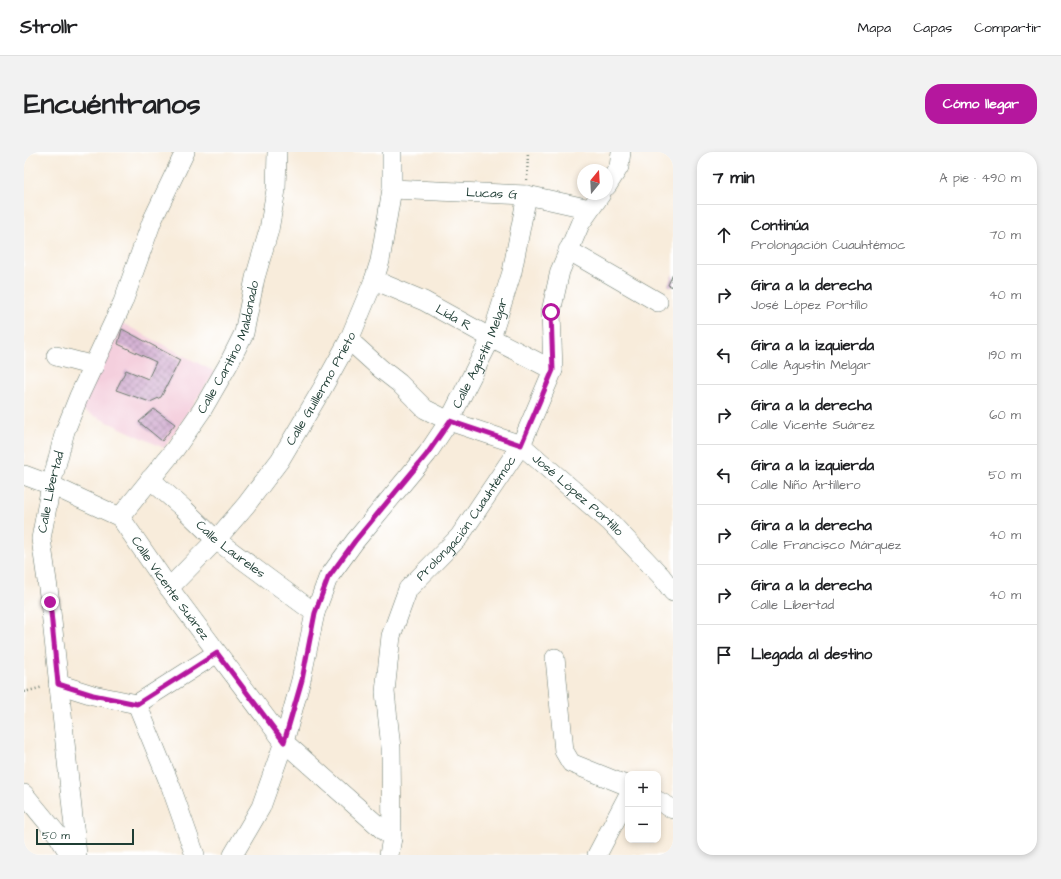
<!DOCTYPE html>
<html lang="es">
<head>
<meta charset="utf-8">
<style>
	:root { --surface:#fff; --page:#f2f2f2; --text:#202124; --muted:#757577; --line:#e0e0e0; --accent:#b5179e }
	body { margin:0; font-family:"Architects Daughter",sans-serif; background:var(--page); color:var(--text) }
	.controls { position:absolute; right:12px; bottom:12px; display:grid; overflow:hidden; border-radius:8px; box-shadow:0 2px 6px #0003 }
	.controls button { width:36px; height:36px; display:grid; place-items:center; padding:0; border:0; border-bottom:1px solid var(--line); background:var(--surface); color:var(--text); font:20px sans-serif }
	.compass { position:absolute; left:553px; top:12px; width:36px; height:36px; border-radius:50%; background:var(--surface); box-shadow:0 2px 6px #0003; rotate:18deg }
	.scale { position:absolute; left:12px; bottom:10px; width:98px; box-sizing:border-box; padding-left:4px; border:2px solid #1f3d34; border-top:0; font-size:11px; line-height:14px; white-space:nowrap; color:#1f3d34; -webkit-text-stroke:3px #fff; paint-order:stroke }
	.stop { position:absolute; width:12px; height:12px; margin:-9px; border:3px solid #b5179e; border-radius:50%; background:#fff }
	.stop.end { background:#b5179e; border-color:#fff; box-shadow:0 1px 4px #0008 }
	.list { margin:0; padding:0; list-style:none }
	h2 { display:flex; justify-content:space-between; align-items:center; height:52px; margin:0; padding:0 16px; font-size:17px }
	h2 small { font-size:13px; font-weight:400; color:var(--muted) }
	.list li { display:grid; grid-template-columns:26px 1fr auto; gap:12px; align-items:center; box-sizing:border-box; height:60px; padding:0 16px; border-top:1px solid var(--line) }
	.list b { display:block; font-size:15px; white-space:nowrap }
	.list p { margin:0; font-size:13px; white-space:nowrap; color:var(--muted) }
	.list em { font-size:13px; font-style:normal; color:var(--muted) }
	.icon { flex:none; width:22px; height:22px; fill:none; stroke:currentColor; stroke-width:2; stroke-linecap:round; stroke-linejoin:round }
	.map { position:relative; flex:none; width:649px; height:703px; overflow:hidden; border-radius:16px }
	header { display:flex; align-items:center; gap:24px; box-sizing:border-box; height:56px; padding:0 20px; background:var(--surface); border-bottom:1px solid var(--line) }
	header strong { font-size:19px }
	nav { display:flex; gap:22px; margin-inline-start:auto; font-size:14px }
	.intro { display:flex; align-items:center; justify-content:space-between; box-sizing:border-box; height:96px; padding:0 24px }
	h1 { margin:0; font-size:28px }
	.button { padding:10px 18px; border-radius:16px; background:var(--accent); color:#fff; font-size:14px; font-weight:700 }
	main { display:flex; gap:24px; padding:0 24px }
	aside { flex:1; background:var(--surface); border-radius:16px; box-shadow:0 2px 6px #0003 }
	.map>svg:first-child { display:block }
</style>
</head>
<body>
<header>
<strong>Strollr</strong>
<nav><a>Mapa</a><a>Capas</a><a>Compartir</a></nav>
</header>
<div class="intro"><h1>Encuéntranos</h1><a class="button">Cómo llegar</a></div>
<main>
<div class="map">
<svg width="649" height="703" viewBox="0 0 649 703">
	<defs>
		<pattern id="building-cross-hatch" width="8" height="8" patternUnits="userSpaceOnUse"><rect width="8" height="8" fill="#d4b1d3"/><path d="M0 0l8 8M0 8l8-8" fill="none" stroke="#ab91ac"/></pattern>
	</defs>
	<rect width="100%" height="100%" fill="#fff"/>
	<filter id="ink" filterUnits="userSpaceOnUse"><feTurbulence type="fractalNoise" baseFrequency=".025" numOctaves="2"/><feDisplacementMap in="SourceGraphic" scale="8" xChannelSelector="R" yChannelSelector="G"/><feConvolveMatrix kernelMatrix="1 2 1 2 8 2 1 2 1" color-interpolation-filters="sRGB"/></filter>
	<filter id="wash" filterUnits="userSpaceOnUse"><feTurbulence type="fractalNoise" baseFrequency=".012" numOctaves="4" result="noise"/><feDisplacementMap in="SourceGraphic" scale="16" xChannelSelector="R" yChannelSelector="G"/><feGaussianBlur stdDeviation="0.9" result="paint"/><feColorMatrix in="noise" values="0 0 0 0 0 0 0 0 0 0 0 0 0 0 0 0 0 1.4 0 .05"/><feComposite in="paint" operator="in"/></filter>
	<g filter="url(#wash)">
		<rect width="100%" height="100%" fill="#f8ecdb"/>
		<path fill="#f4cfdd" d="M96 170 191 220 140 296 51 255Z"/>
		<g id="blocks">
			<g fill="url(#building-cross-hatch)">
				<path d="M649 122V135L644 133Z"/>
				<path d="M98 177 156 208 137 245 126 250 92 238 102 218 124 227 132 210 94 192Z"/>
				<path d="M130 257 151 272 138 289 115 270Z"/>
			</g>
		</g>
	</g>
	<g filter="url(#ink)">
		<use href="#blocks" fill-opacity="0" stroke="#6b7a6e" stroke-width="1"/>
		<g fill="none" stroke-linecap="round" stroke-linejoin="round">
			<defs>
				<g id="minor">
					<path d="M583 34 595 15 597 0"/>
					<path id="s1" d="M368 37 503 43 566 57"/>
					<path d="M544 98 634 150"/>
					<path id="s2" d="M350 128 400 149 467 186 529 218"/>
					<path id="s3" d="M325 188 357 217 375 231 401 257 425 269 497 293 586 370 637 424 649 440"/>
					<path d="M32 204 70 214"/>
					<path id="s4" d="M0 323 27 333 96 365 145 436 260 590 368 686"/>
					<path id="s5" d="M126 327 159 356 192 388 291 461"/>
					<path id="s6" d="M96 365 151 297 178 258 204 213 220 181 231 126 245 78 252 38 253 0"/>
					<path id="s7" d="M145 436 192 388 222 353 256 308 298 237 325 188 350 128 356 109 368 37V0"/>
					<path d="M531 506 540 599 547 611 604 634"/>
					<path d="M34 532 69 543 113 552"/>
					<path d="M113 552 147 635 171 703"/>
					<path d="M113 552 193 501"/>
					<path d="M0 642 33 682 46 703"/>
					<path d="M634 649 649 657"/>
					<path id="s8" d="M53 703 26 450 17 387 27 333 41 279 55 244 99 150 128 69 161 0"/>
					<path id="s9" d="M209 703 237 655 260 590 277 528 291 461 304 426 331 389 403 302 425 269 467 186 488 120 503 43"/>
					<path id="s10" d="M365 703 368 686 367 596 361 540 367 484 384 437 435 385 497 293 529 218 527 160 536 119 556 72 577 42"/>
					<path d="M573 703 604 644"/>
				</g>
			</defs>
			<use href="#minor" stroke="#6b7a6e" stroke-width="20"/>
			<g stroke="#6b7a6e" stroke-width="2.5" stroke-dasharray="1 3" stroke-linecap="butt">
				<path d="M503 28 504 0"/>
				<path d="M0 540 19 535"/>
			</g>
			<use href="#minor" stroke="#fff" stroke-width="19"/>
		</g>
	</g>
	<g fill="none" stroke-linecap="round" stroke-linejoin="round" filter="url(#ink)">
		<path stroke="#b5179e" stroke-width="5" d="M26 450 34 532 69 543 113 552 193 501 260 590 278 528 291 461 304 426 331 389 403 302 426 269 497 293 529 218 527 160"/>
	</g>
	<g text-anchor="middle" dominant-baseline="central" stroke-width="3" stroke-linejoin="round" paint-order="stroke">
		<g font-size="13" fill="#1f3d34" stroke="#fff">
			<text stroke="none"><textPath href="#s1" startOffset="100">Lucas G</textPath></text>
			<text stroke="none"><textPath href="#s2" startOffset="88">Lida R</textPath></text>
			<text stroke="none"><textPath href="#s6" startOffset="204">Calle Caritino Maldonado</textPath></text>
			<text stroke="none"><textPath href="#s9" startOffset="568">Calle Agustín Melgar</textPath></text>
			<text stroke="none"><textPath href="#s7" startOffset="252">Calle Guillermo Prieto</textPath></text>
			<text stroke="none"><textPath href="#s8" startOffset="366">Calle Libertad</textPath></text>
			<text stroke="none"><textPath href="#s3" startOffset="281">José López Portillo</textPath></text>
			<text stroke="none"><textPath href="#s10" startOffset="362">Prolongación Cuauhtémoc</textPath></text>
			<text stroke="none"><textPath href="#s5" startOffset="107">Calle Laureles</textPath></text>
			<text stroke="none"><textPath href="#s4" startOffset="192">Calle Vicente Suárez</textPath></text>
		</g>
	</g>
</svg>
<div class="controls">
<button>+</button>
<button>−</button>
</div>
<svg class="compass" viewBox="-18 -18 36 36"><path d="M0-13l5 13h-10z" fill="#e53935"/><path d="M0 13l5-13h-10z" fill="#757577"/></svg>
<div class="scale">50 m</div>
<div class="stop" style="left:527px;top:160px"></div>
<div class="stop end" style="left:26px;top:450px"></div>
</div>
<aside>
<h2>7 min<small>A pie · 490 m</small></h2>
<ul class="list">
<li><svg class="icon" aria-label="ahead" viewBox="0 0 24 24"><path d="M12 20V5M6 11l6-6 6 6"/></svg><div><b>Continúa</b><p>Prolongación Cuauhtémoc</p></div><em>70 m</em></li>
<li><svg class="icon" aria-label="right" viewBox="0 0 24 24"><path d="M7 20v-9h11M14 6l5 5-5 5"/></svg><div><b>Gira a la derecha</b><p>José López Portillo</p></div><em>40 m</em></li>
<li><svg class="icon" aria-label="left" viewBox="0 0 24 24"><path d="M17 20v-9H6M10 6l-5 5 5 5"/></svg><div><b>Gira a la izquierda</b><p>Calle Agustín Melgar</p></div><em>190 m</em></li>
<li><svg class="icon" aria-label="right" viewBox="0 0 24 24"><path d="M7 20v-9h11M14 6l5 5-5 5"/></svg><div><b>Gira a la derecha</b><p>Calle Vicente Suárez</p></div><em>60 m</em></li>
<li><svg class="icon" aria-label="left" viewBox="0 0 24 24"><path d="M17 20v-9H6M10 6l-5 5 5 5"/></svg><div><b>Gira a la izquierda</b><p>Calle Niño Artillero</p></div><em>50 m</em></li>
<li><svg class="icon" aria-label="right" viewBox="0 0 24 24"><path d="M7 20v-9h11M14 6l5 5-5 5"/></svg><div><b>Gira a la derecha</b><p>Calle Francisco Márquez</p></div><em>40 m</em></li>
<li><svg class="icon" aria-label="right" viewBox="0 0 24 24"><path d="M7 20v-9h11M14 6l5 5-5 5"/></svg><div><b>Gira a la derecha</b><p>Calle Libertad</p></div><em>40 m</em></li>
<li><svg class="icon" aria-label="arrive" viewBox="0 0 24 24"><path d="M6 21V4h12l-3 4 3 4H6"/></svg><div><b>Llegada al destino</b></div></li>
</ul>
</aside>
</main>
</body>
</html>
